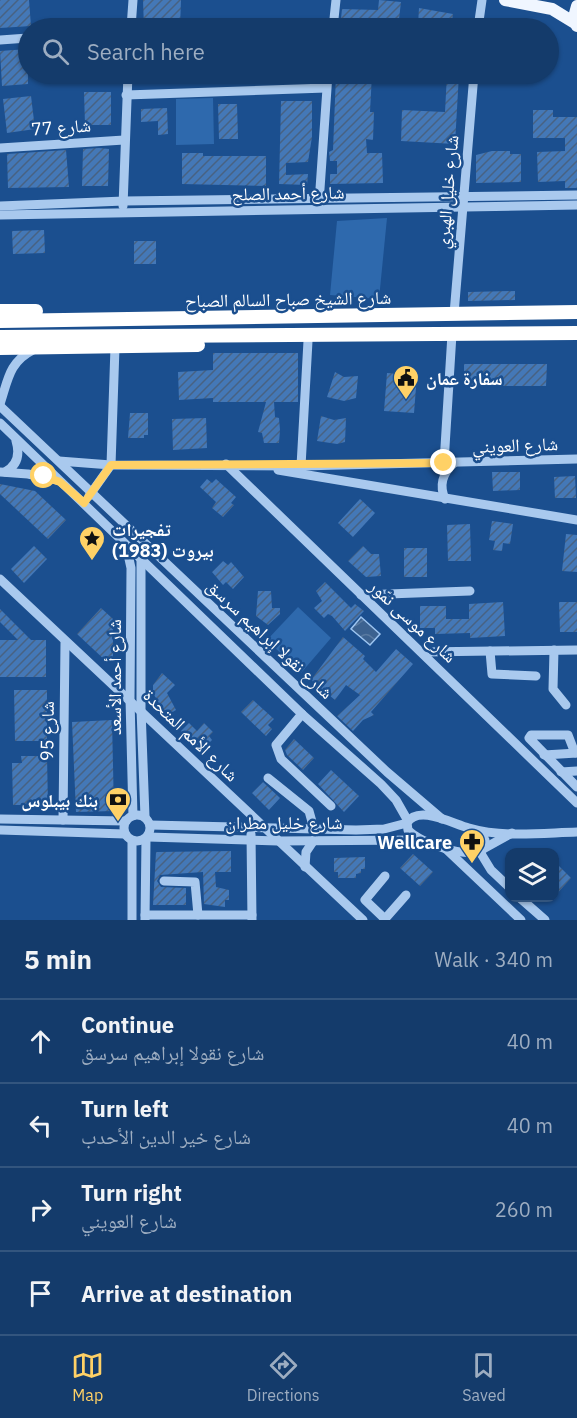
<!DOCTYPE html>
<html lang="en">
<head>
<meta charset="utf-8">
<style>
	:root { --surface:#143b6b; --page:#214673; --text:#f1f3f6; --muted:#9dadc1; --line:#33557e; --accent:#ffd166 }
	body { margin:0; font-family:"IBM Plex Sans","Noto Naskh Arabic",sans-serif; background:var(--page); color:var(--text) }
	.controls { position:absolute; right:18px; bottom:18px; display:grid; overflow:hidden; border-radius:12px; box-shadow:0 2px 4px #0004 }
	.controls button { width:54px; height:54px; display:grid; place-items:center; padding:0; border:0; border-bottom:2px solid var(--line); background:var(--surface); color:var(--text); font:30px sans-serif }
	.stop { position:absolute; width:18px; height:18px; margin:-14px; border:4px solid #ffd166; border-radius:50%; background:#fff }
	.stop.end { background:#ffd166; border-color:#fff; box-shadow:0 2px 6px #0008 }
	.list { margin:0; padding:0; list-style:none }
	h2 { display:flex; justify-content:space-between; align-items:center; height:78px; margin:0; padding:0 24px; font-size:26px }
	h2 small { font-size:20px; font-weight:400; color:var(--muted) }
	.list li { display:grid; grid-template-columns:39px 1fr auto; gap:18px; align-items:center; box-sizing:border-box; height:84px; padding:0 24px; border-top:2px solid var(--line) }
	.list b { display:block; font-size:22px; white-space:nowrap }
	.list p { margin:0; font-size:20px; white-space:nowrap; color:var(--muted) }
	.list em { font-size:20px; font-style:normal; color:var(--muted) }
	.icon { flex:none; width:33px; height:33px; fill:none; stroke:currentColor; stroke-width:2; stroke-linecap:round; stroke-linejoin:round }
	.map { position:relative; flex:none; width:577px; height:920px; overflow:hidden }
	.search { position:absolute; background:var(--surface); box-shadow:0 2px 4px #0004; left:18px; right:18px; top:18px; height:66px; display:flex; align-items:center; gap:15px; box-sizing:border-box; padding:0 21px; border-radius:33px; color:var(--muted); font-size:22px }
	.sheet { height:414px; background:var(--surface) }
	nav { display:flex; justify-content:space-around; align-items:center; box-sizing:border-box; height:84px; border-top:2px solid var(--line); background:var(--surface); font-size:16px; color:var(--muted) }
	nav a { display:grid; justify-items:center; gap:3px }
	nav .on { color:var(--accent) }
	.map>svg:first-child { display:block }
</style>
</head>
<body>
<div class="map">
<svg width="577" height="920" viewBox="0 0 577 920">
	<defs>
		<pattern id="water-waves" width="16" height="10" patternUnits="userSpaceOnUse" patternTransform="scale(1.5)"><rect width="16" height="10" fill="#3c6290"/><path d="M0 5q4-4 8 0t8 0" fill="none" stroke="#597aa1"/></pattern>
		<pattern id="building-hatch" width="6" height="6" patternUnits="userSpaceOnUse" patternTransform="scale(1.5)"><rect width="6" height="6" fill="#4478b7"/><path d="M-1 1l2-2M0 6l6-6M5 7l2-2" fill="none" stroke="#486282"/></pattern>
	</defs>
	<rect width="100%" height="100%" fill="#1b4f8f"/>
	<g fill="#2e69ad">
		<path d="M213 98 214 144 176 145V99Z"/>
		<path d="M387 218 379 299 330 295 337 221Z"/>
		<path d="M298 607 331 638 301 673 267 640Z"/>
	</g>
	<path fill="url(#water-waves)" stroke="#9cc4f0" stroke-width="1.5" d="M361 617 380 634 370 645 351 629Z"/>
	<g fill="url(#building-hatch)">
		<path d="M0 0H29L31 26 0 28Z"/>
		<path d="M143 0H181L180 28H144Z"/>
		<path d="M379 0 401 2 398 28H340L342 9 378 10Z"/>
		<path d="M419 8 453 14 451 28 418 25Z"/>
		<path d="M28 49V84L2 86 0 51Z"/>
		<path d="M44 74H82L83 79 45 82Z"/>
		<path d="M336 74H372L370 112H374L373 140 366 139 367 153H382L383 183 330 184V174H337V161H330L329 152 333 150Z"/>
		<path d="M447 74H459L455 144 401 141 402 110 445 112Z"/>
		<path d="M84 92H111V125H85Z"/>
		<path d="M31 96 35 129 7 133 3 99Z"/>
		<path d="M281 101H312V137L308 162 286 163V175L308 174 307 185 279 184Z"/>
		<path d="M218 104H237L238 139H219Z"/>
		<path d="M167 108 168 134 158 135V121L141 122V109Z"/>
		<path d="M533 110H553V117H577V188H565V181L538 182 537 152 565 151V138H533Z"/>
		<path d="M99 148 109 149 108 186H82L83 149Z"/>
		<path d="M66 150 69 187 8 188 7 154Z"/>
		<path d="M492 151H510V154H521V182L476 183V155Z"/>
		<path d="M182 153H203V156H266V186L182 184Z"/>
		<path d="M44 230 45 253 13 254 12 231Z"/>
		<rect x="134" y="241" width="22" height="23"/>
		<path d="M515 291V300L468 301V292Z"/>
		<path d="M213 353H298V402H274L275 417 279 418 280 430 279 443H264L262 433 258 432 266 402H213V398L179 400 178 372 213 370Z"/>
		<path d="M464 364H547L546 386H464Z"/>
		<path d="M335 372 344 377 358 376 356 398 344 401 327 397Z"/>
		<path d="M387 373 417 375 414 413 384 411Z"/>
		<path d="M130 413H148V435H144V438H128Z"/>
		<path d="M321 416 334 420 346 418 345 442 337 444 317 441Z"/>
		<path d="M206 418 207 448 173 450 172 419Z"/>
		<path d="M492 472H520V490L493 491Z"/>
		<path d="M575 476 576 498H555L554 477Z"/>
		<path d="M207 479 212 483 216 479 236 497 231 503 234 505 223 517 212 508 216 502 200 487Z"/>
		<path d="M0 484 35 491 66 520 48 539 0 494Z"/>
		<path d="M360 499 375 513 353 537 338 523Z"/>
		<path d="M492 521 513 524 510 544 503 543 502 551 493 550 495 541 489 540Z"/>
		<path d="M470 524 471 561H448L447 525Z"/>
		<path d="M566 534 577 535V572L562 571Z"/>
		<path d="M34 546 47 559 24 583 11 569Z"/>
		<path d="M363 546 371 554H379L381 576 366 577 348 561Z"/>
		<rect x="404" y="548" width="23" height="29"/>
		<path d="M223 561 228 565 231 562 244 577 233 589 226 582 223 585 212 572Z"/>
		<path d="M325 582 351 608 355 604 364 611 345 631 332 616 328 614 324 618 314 608 322 601 316 591Z"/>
		<path d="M258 591H271L272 608H280V614L268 625 256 616Z"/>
		<path d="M503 602 505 636 470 638V633L435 634V628H420V606H446V619H469V604Z"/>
		<path d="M559 602H577V632H560Z"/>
		<path d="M101 608 113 619V656L107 662 77 634Z"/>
		<path d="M0 609 31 640H46V677H0V640H18L0 622Z"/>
		<path d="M343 637 365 656 363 659 376 672 396 649 413 664 371 712 374 715 363 720 353 731 337 716 360 695 346 685 335 700 311 680Z"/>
		<path d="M162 673 175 685 167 693 176 710 166 716 153 693V685Z"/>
		<path d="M14 690H47V741H15Z"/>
		<path d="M253 700 274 719 268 725 272 729 266 736 241 712Z"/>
		<path d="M112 720 114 811 76 812 72 722Z"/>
		<path d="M189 723 197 731 204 723 213 732 209 736 212 740 201 751 181 731Z"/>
		<path d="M294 739 314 758 303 770 287 755 285 750Z"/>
		<path d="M21 756H47L48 805H13L12 763H22Z"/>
		<path d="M331 770 359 796 344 812 318 784Z"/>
		<path d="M263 782 280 798 269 810 252 793Z"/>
		<path d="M231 851V872H215L216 887 229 890V900H225V907L204 904 203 872 160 875 157 881 161 887 186 888V905H153L156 852Z"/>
		<path d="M413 854 433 872 420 886 400 868Z"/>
		<path d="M365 857V869H361V873L356 874V878H338V872H334V858Z"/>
		<path d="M555 862 571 878 555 896Z"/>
	</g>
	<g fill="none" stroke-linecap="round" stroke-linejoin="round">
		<g stroke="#a9c9ee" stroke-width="9">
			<path d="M131 28 133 0"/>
			<path d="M333 28 336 0"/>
			<path d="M478 28 482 0"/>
			<path d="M0 40 28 38"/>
			<path d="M126 95 326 88"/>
			<path d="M0 148 124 140"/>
			<path d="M319 203 328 74"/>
			<path d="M0 206 124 201 577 195"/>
			<path d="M123 206 128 74"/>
			<path d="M0 215 577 205"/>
			<path d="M454 314 474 74"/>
			<path d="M0 404C8 380 9 362 33 350"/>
			<path d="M0 406 387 772 442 819"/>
			<path d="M0 423 302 714 381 784 396 800 408 821"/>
			<path d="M59 461 111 465 301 466 577 459"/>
			<path d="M444 463 452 334"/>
			<path d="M226 464 577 803"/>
			<path d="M301 466 308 341"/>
			<path d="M278 470 577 520"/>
			<path d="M0 472 28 474 57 480"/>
			<path d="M5 472C18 465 20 454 16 441"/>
			<path d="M89 496 111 465 115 347"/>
			<path d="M445 499C439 485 442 474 454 463"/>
			<path d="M126 545 131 568 130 699 133 816"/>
			<path d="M141 557V709L145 817"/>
			<path d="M0 579 363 920"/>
			<path d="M361 595 470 591"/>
			<path d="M554 650 553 689 566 705"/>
			<path d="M490 651 492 674 536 676"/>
			<path d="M423 652 577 650"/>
			<path d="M302 714 276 745 281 759 331 806"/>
			<path d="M575 753 568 735H531L529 738 577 787"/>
			<path d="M544 755 577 753"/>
			<path d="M561 772 577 771"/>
			<path d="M268 778 309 811 314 829"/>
			<circle cx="137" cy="828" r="13"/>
			<path d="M0 819 126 821"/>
			<path d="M63 820 65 643"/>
			<path d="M150 825 356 830 384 829 407 823"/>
			<path d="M471 829 480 833 485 840 483 849C470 860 419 843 408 830L407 823C418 804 453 824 469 828 503 838 542 833 577 832"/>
			<path d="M0 830 125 834"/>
			<path d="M251 834 252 920"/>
			<path d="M148 837 278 841 419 840"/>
			<path d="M132 841V920"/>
			<path d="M446 849 521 920"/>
			<path d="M483 849 512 833"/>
			<path d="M480 852 491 870 510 888"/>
			<path d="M305 867 306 852 314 840"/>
			<path d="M164 881 195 882 198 915"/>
			<path d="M520 898 545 920"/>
			<path d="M145 915H252"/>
			<path d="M385 919 365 900 385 876"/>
			<path d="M145 920 146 839"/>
			<path d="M384 920 406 895"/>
		</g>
		<g stroke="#f0f6ff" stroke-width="12">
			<path d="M505 0 552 9 575 23"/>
			<path d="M577 6 574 17 577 26"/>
		</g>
		<g stroke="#fff" stroke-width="14">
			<path d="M0 311H36"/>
			<path d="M0 321 577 312"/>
			<path d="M0 337 577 333"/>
			<path d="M0 348 198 345"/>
		</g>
	</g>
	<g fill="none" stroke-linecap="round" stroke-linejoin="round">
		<path stroke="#ffd166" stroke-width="8" d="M44 476 60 482 84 503 111 465 444 463"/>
	</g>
	<defs>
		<symbol id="civic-pin" viewBox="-11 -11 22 30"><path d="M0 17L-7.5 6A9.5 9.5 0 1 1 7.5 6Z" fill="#ffd166" stroke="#1b4f8f"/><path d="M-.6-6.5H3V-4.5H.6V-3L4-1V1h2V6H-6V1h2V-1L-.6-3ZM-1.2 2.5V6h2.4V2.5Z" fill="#111"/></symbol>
		<symbol id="sight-pin" viewBox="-11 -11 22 30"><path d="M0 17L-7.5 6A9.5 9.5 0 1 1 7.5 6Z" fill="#ffd166" stroke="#1b4f8f"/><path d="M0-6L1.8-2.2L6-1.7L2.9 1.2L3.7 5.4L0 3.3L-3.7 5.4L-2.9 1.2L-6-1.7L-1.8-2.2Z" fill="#111"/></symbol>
		<symbol id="bank-pin" viewBox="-11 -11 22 30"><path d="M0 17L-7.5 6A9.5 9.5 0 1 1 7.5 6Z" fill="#ffd166" stroke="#1b4f8f"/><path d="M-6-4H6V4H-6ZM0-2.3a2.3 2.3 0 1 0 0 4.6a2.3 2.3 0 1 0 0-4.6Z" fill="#111"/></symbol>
		<symbol id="pharmacy-pin" viewBox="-11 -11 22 30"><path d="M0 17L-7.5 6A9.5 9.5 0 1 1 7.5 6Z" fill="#ffd166" stroke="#1b4f8f"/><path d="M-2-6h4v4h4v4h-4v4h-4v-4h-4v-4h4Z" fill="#111"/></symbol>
	</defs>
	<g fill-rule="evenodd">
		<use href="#civic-pin" x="391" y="363" width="30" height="40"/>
		<use href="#sight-pin" x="77" y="524" width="30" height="40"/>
		<use href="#bank-pin" x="103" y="785" width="30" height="40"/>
		<use href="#pharmacy-pin" x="457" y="827" width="30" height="40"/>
	</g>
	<g text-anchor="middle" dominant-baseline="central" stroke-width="5" stroke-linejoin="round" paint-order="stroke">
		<g font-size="18" fill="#fff" stroke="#1b4f8f">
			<text transform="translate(61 127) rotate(-4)">شارع 77</text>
			<text transform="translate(447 192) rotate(-85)">شارع خليل الهبري</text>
			<text transform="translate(288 193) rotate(-1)">شارع أحمد الصلح</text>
			<text transform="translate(288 299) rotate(-1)">شارع الشيخ صباح السالم الصباح</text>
			<text transform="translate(515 445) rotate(-2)">شارع العويني</text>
			<text transform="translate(413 621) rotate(43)">شارع موسى نمّور</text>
			<text transform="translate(270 639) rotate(43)">شارع نقولا إبراهيم سرسق</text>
			<text transform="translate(114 677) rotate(-90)">شارع أحمد الأسعد</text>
			<text transform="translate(47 731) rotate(-89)">شارع 95</text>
			<text transform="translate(191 735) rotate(44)">شارع الأمم المتحدة</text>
			<text x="284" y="822">شارع خليل مطران</text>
		</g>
		<g font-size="18" font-weight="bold" fill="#fff" stroke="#1b4f8f" text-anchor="start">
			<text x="426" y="378">سفارة عمان</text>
			<text x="112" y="529">تفجيرات<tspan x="112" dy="21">بيروت (1983)</tspan></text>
			<text x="98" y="800" text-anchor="end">بنك بيبلوس</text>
			<text x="452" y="842" text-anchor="end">Wellcare</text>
		</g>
	</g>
</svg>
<div class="controls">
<button><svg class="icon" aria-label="layers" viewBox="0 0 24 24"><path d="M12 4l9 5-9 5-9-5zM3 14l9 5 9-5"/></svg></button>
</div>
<div class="stop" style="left:44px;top:476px"></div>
<div class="stop end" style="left:444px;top:463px"></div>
<div class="search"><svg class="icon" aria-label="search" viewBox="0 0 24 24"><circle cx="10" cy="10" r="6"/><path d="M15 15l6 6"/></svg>Search here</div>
</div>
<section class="sheet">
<h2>5 min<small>Walk · 340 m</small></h2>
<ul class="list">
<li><svg class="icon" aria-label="ahead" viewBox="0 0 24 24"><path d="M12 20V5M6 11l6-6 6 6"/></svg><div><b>Continue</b><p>شارع نقولا إبراهيم سرسق</p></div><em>40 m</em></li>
<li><svg class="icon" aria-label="left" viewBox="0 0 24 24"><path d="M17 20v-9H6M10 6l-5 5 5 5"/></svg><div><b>Turn left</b><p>شارع خير الدين الأحدب</p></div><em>40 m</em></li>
<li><svg class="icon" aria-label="right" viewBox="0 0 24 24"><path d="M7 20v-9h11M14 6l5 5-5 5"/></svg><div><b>Turn right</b><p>شارع العويني</p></div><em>260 m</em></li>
<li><svg class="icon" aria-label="arrive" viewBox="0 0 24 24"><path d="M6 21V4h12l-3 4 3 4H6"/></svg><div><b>Arrive at destination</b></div></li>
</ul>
</section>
<nav>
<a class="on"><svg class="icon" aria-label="map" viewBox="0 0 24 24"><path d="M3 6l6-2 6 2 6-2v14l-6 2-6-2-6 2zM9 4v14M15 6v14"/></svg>Map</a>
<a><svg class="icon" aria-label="directions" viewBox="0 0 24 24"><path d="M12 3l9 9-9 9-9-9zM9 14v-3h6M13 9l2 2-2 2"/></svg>Directions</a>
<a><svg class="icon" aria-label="saved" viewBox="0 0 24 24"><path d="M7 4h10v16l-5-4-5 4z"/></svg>Saved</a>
</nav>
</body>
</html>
